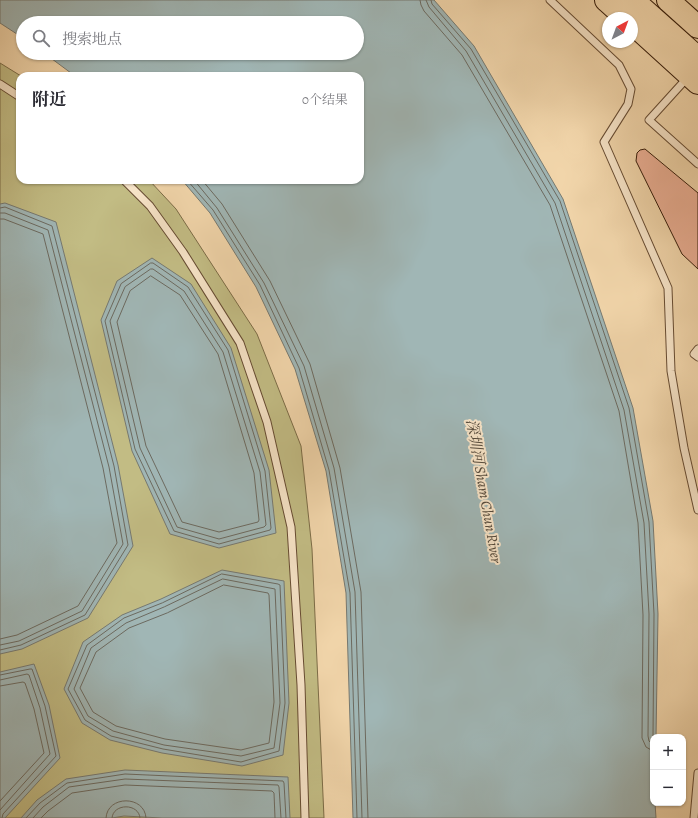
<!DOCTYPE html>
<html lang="zh">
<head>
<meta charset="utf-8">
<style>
	:root { --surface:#fff; --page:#f2f2f3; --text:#2b2b33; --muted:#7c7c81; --line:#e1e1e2 }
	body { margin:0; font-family:Alegreya,"Noto Serif SC",serif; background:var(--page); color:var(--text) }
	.controls { position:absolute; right:12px; bottom:12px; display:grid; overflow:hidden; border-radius:8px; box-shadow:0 1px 3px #0004 }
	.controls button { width:36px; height:36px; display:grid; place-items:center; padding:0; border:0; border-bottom:1px solid var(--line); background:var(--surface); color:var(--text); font:20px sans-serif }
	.compass { position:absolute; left:602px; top:12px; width:36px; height:36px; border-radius:50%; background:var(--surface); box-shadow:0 1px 3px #0004; rotate:41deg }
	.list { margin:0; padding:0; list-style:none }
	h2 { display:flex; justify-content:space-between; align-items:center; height:52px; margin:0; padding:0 16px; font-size:17px }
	h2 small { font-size:13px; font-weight:400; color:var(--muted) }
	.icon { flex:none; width:22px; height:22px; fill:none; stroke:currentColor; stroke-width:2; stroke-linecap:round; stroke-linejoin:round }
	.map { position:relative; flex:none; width:698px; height:818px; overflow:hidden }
	.search { position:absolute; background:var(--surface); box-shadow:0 1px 3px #0004; left:16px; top:16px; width:348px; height:44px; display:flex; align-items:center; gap:10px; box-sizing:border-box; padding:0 14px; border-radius:22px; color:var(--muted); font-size:15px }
	.panel { position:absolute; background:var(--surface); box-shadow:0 1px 3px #0004; left:16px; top:72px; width:348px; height:112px; border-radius:12px }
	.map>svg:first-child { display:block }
</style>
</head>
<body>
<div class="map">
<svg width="698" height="818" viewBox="0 0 698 818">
	<rect width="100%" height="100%" fill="#f2d6ab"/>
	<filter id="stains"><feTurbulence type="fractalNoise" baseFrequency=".005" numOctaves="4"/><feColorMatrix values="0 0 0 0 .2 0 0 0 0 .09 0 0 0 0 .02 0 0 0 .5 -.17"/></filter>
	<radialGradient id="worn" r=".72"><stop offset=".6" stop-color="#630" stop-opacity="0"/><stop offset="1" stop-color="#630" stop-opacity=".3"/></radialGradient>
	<path fill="#c2bc84" stroke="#7c6c47" d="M0 63 21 76 20 180H149L176 209 257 334 301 446 312 549 324 818H0Z"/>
	<g fill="#a0b6b5" stroke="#767971">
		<path d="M0 0H434L474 46 563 199 633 408 653 521 658 614 656 737H653V803H655L656 818H353L346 593 326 471 295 369 256 287 210 213 182 180H360V76H75L44 53H357V23H23V38L0 23Z"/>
		<path d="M5 203 56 222 118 465 133 546 88 618 22 649 0 654V204Z"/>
		<path d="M152 258 191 284 231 348 269 470 276 533 219 548 170 534 132 451 101 320 117 281Z"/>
		<path d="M222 570 284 581 289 703 283 755 242 766 162 753 110 740 82 723 64 689 83 642 122 615 161 599Z"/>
		<path d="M34 664 49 705 60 758 5 818H0V672Z"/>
		<path d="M125 770 288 777 290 818H162L124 816 112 818H21L37 800 66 779Z"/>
	</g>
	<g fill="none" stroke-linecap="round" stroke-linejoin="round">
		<g stroke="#6c6a60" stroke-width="1">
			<path d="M420 0 421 5 424 11 462 55 550 205 619 411 638 523 643 615 642 738 646 747 653 751"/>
			<path d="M426 0 429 7 466 51 555 203 624 410 644 523 649 614 648 736 649 741 653 745"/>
			<path d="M431 0 432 4 471 49 560 201 629 408 649 522 654 614 653 738"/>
			<path d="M187 180 213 210 260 285 299 368 329 470 350 593 357 818"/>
			<path d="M194 180 217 208 264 283 304 366 334 468 355 592 362 818"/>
			<path d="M202 180 222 204 270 281 310 364 340 468 361 592 368 818"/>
			<path d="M0 208 5 207 52 226 114 466 128 545 85 615 21 645 0 650"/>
			<path d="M0 213H5L48 230 109 467 123 544 82 611 19 641 0 645"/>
			<path d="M0 219H4L43 234 103 468 117 543 78 606 17 635 0 639"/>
			<path d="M151 263H153L188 287 228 350 265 471 271 528 270 530 219 544 174 531 135 449 105 321 121 284Z"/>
			<path d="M151 269H153L184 291 223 352 260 472 266 525 264 527 219 539 177 527 140 448 110 321 125 287Z"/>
			<path d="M151 276 180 295 218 354 254 473 259 520 258 522 219 532 182 522 146 446 117 322 130 291Z"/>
			<path d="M222 574 278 584 280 585 285 703 279 751 241 762 163 749 111 736 85 720 68 689 87 645 124 618 162 603Z"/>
			<path d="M223 579 275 589 280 703 274 748 241 756 164 745 113 731 88 716 74 689 91 648 126 623 164 607Z"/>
			<path d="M224 585 268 593 269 595 274 702 269 743 241 750 165 739 116 726 93 712 80 688 96 652 129 628 167 613Z"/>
			<path d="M0 675 30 669H32L45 706 56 756 3 814 2 818"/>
			<path d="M0 680 27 674 29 675 40 708 50 754 0 810"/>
			<path d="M0 686 23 682 25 683 34 709 44 753 0 801"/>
			<path d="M26 818 40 803 67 783 125 774 283 781 284 783 286 818"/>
			<path d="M33 818 43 807 69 787 125 779 278 785 279 787 281 818"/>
			<path d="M41 818 48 811 72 793 125 785 272 791 274 793 275 818"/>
			<path d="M106 818C107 795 145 795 146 818"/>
			<path d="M112 818C113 803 139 803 140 818"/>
		</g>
	</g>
	<path fill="#eaae93" stroke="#371d0a" d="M645 149 698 193V269L682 254 636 161 637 153 640 150Z"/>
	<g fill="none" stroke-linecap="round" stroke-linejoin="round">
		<defs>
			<g id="lane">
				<path d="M550 0 619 65 631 89 628 104 604 142 668 288 671 371 684 448 698 510"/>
				<path d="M688 77 649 120 698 164"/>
				<path d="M0 84 20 97"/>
				<path d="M124 180 150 206 183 252 240 343 267 422 291 527 301 685 305 818"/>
				<path d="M698 349 694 354 698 357"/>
				<path d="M694 818 698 773"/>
			</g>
			<g id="primary">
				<path d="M606 0 626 18"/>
				<path d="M632 23 698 83"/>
			</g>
			<g id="highway">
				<path d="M633 0 698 58"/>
				<path d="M668 0 698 27"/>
			</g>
		</defs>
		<use href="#lane" stroke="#664b32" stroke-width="9"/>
		<use href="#primary" stroke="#371d0a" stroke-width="24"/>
		<use href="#highway" stroke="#371d0a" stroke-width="24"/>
		<use href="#lane" stroke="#f7e4c8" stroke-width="7"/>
		<use href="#primary" stroke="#f2d6ab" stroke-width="22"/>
		<use href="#highway" stroke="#f2d6ab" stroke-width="22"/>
	</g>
	<g text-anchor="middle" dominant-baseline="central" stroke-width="4" stroke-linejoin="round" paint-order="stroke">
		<g font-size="15" font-style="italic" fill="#564b3d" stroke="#f7e4c8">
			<text transform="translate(484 491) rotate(80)">深圳河 Sham Chun River</text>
		</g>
	</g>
	<rect width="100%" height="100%" filter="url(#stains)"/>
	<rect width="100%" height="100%" fill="url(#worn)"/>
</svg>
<div class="controls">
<button>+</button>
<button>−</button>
</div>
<svg class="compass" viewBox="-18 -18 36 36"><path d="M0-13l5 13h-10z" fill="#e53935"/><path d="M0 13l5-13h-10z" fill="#7c7c81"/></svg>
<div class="search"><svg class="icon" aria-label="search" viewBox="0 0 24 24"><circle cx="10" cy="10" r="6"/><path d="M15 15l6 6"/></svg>搜索地点</div>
<section class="panel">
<h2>附近<small>0个结果</small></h2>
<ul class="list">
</ul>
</section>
</div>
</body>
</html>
